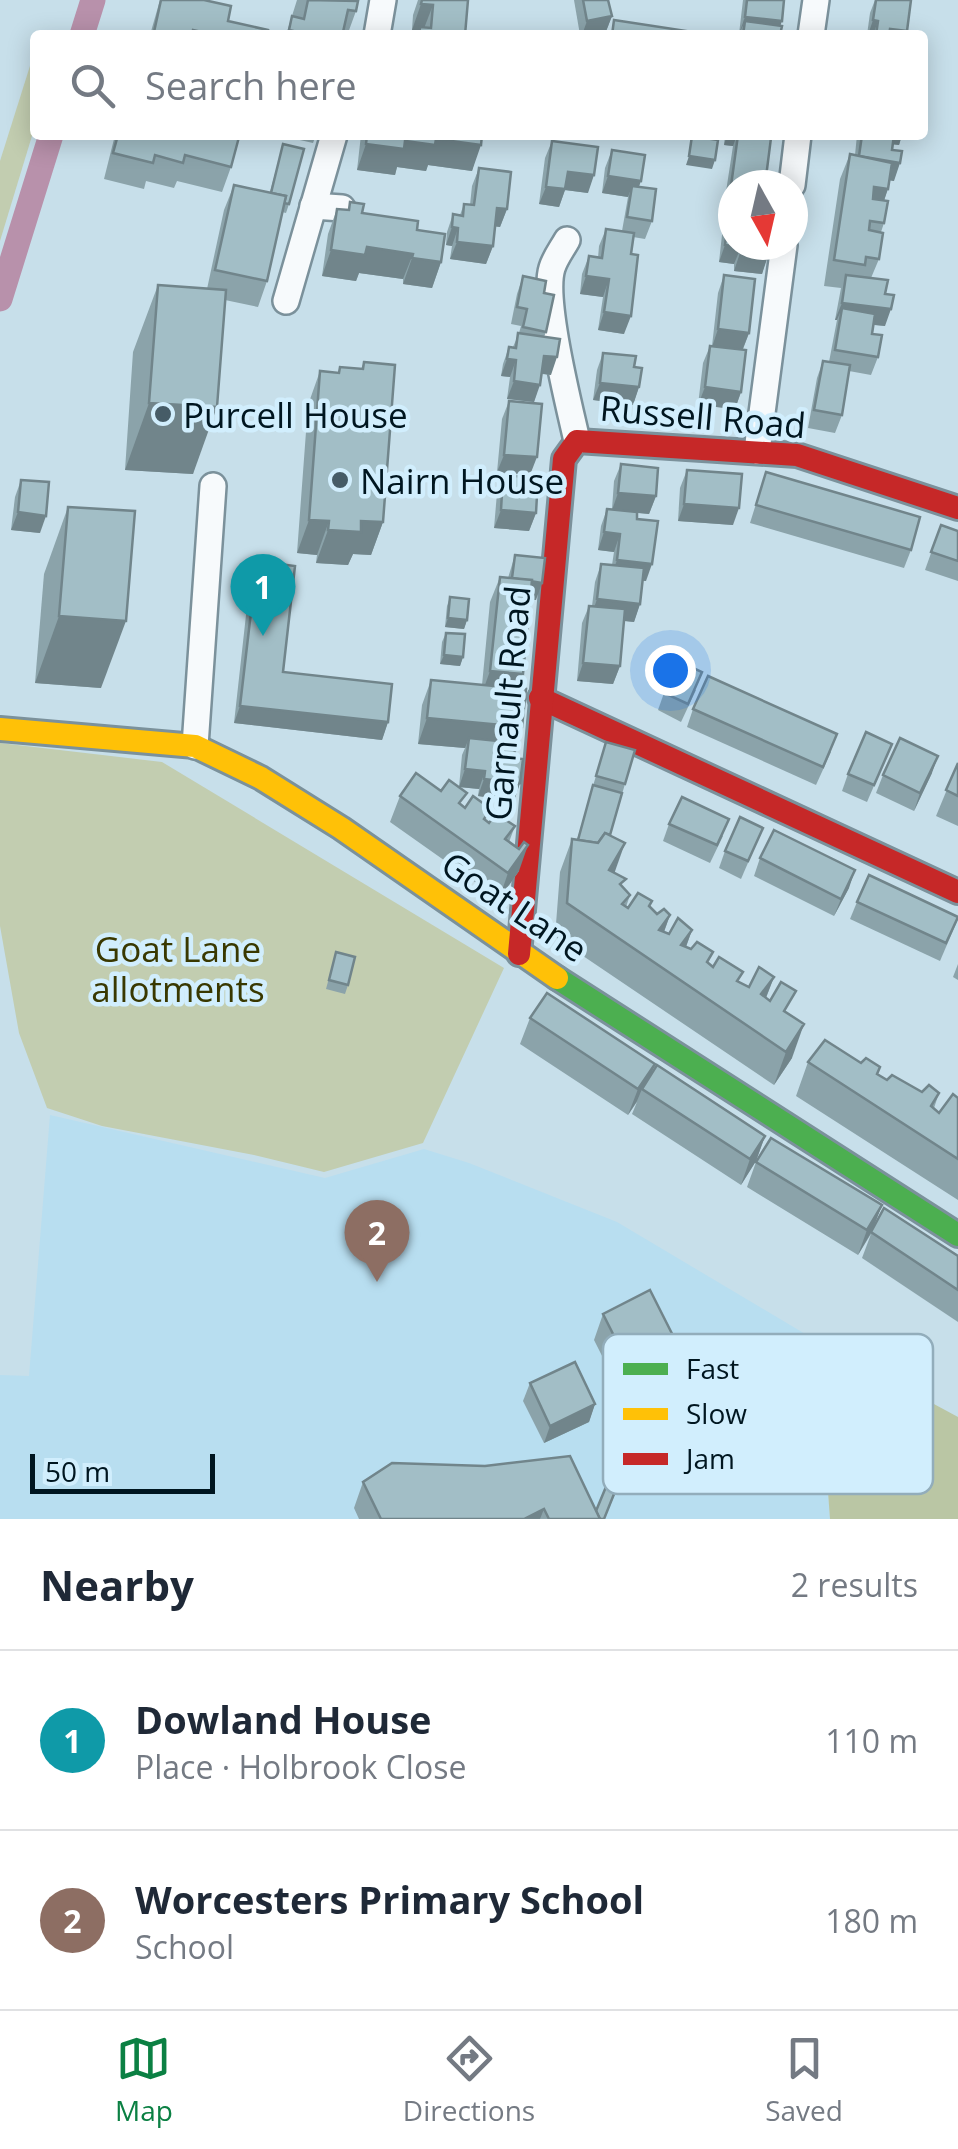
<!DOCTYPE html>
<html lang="en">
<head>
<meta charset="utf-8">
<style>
	:root { --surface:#fff; --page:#f2f2f3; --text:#1f2937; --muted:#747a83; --line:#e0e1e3; --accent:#0b8043 }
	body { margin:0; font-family:"Open Sans",sans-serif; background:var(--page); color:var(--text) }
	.compass { position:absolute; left:718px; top:170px; width:90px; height:90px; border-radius:50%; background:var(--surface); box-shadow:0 5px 25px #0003; rotate:172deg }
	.scale { position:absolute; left:30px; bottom:25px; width:185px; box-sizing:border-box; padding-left:10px; border:5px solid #001620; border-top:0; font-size:28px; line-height:35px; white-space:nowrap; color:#001620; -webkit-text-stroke:8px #d1eefd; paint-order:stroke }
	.you { position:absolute; left:670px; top:670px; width:35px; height:35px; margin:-25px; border:8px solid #fff; border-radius:50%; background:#1a73e8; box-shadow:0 0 0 15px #1a73e833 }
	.badge { display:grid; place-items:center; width:65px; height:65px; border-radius:50%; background:var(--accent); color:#fff; font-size:32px; font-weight:700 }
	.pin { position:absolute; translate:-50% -82px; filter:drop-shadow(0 2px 5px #0008) }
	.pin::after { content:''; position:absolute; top:52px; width:35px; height:30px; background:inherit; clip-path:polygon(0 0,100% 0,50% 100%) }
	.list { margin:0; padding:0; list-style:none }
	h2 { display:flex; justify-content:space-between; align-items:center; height:130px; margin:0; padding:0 40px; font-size:42px }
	h2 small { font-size:32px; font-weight:400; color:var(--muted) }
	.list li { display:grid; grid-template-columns:65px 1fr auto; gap:30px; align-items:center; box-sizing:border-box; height:180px; padding:0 40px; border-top:2px solid var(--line) }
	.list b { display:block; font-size:38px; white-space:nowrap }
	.list p { margin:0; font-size:32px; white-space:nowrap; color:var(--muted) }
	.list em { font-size:32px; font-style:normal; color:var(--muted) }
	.icon { flex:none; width:55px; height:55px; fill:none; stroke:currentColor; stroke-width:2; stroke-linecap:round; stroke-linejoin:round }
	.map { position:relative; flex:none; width:958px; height:1519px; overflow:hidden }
	.search { position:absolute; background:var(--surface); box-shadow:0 5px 25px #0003; left:30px; right:30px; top:30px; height:110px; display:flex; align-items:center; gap:25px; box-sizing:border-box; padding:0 35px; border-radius:10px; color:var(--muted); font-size:38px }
	.sheet { height:490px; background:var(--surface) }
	nav { display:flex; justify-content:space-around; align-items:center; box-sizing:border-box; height:140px; border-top:2px solid var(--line); background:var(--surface); font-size:28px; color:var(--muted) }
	nav a { display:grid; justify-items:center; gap:5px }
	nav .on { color:var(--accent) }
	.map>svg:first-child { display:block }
</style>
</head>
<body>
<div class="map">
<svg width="958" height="1519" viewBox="0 0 958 1519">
	<rect width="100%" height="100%" fill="#c7dfea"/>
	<path fill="#b8def0" d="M50 1115 325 1178 424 1149 469 1163 617 1222 817 1341 830 1519H0V1375L29 1376Z"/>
	<g fill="#c2cdb0">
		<path d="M35 50V126L0 241V161Z"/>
		<path d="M0 743 162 762 504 968 423 1143 324 1172 254 1155 102 1126 47 1108 19 1033 0 926Z"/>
	</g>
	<path fill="#bac6a4" d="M817 1341 958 1417V1519H830Z"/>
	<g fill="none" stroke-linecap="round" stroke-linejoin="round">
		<g stroke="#b891ab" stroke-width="25">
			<path d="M82 35 93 0"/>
			<path d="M0 299 51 135"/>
		</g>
		<defs>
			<g id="street">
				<path d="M377 35 383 0"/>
				<path d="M811 35 816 0"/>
				<path d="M792 185 798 135"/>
				<path d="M313 206 342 208"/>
				<path d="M567 240C562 249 555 258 552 268 542 299 569 405 577 441"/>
				<path d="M286 301 334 135"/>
				<path d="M757 451 784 245"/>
				<path d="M195 746 213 486"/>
			</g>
			<path id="fast" d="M557 978 958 1235"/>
			<path id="slow" d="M0 729 195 746 261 778 341 828 557 978"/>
			<g id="jam">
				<path d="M540 698 958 892"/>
				<path d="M519 954 564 459 577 441 797 455 958 508"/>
			</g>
		</defs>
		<use href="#street" stroke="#7b919b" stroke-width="30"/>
		<use href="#fast" stroke="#7b919b" stroke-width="28"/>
		<use href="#slow" stroke="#7b919b" stroke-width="28"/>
		<use href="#jam" stroke="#7b919b" stroke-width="28"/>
		<use href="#street" stroke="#f7fafc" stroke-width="25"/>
		<use href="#fast" stroke="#4caf50" stroke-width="22"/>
		<use href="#slow" stroke="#ffc107" stroke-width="22"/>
		<use href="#jam" stroke="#c62828" stroke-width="22"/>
	</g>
	<g fill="#8ba3aa">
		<path d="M160 0H204L228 21 267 35H150Z"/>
		<path d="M297 0H355L356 11 348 33 350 35H286Z"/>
		<path d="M418 0H468L465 35H417L419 31 412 30 413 15Z"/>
		<path d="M574 0H608L612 16 605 34 580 35Z"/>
		<path d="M743 0H784L780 26V35L739 34Z"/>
		<path d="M875 0H911L905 35H867L870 13Z"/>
		<path d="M115 135H230L231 167 222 192 177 181 174 188 146 181 144 189 104 179Z"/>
		<path d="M291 135H316L313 143 291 138Z"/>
		<path d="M361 135H482L472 171 428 165 426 171 397 167 395 175 357 170Z"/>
		<path d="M725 135H768L733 185V245H770L762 274 734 271V264L719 262 723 226 729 211H723L733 146 724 145Z"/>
		<path d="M857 135H902L899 145 893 144 894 181 890 180 884 201V223L881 232 879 259 871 278 885 294V326L874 325 872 334 878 357 871 375 849 371 842 415 835 433 808 428 817 378 823 361 829 362 837 320H835L841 288 824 286 840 179 850 154 855 155Z"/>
		<path d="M552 141 588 193 565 190 559 207 539 204 545 158Z"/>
		<path d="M283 144 289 204 286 213 282 212 267 281 258 307 225 300 193 474 125 470 133 352 158 285 207 289 224 210 234 185 270 192Z"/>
		<path d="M612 150 639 187 652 221 645 239 633 237 624 334 598 330 603 297 580 294 582 274 589 256 598 258 599 246 606 229 622 231 628 197 602 193 605 168Z"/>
		<path d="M479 168 507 209 500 227 495 226 493 246 486 264 450 259 452 246 446 245 447 232 453 214 460 215 464 204 470 205 472 186Z"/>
		<path d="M350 202 362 213 417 230 441 262 432 288 403 284V279L359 273 356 281 322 276 328 234 337 209 348 210Z"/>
		<path d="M724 275 749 333 743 349 741 392 735 409 698 405 703 363 710 346H712L718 293Z"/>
		<path d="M523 276 544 293 546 332 544 337 551 375 542 374 534 402 507 399 510 377 501 376 503 364 509 347H513L519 333 521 326 511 324 517 294Z"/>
		<path d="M603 353 634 367 639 387 633 405 593 400 597 370Z"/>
		<path d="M364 362 383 522 371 555 353 554 348 565 316 563 317 555 297 553 308 405 320 371 338 373 340 367 361 369Z"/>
		<path d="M509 401 530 475 497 472 502 419Z"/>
		<path d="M621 464 656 496 649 514 637 513V519L646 581H643L640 604 634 622 624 621 620 666 613 684 577 681 582 623 589 606H592L595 582 601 564 612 565 614 552 598 550 601 526 607 509H612L614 481Z"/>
		<path d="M687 470 733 525 678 521 680 488Z"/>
		<path d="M766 472 911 550 904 568 750 523Z"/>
		<path d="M503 475 536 513 529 531 494 528 497 493Z"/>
		<path d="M21 480 40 533 11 530 15 497Z"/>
		<path d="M68 507 101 688 35 683 44 574Z"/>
		<path d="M941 525 958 531V581L925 570Z"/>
		<path d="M515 555 536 600H530L518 688 522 727 516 746 514 758 520 783 514 801 478 796 479 789 459 787 462 755 465 748 418 744 422 705 431 680 482 685 490 602 500 577 508 578Z"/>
		<path d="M257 561 283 672 388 722 382 740 234 723 250 579Z"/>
		<path d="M450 597 467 620 464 629 445 627 447 606Z"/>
		<path d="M446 633 463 657 460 666 440 664 442 642Z"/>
		<path d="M696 690 681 722 658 710 664 693Z"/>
		<path d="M693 709 831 752 816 785 687 727Z"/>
		<path d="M606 742 635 750 610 835 615 873 623 887 630 895 626 907 628 908 652 901 650 907 657 914 670 915 664 932 669 934 692 930 686 947 713 967 749 987 774 977 766 998 788 1013 792 1058 774 1085 555 937 560 872 572 839 577 840Z"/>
		<path d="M892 744 867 802 842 791 848 774Z"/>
		<path d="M958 763V826L936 816Z"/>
		<path d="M932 773 914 811 876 793 883 775Z"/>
		<path d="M400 796 462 805 489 823 508 813 506 820 515 826 509 842 519 849V871L499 899 390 822Z"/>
		<path d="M669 824 723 836 710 863 663 841Z"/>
		<path d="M763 828 741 879 719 868 725 851Z"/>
		<path d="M760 858 849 888 834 916 754 876Z"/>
		<path d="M857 902 958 919 940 961 850 919Z"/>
		<path d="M336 952 348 985 345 994 326 989Z"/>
		<path d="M958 964V980L953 977Z"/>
		<path d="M530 1018 655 1064 650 1076 765 1136 756 1161 741 1185 632 1114 637 1102 628 1115 520 1044Z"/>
		<path d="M808 1062 877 1075 887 1080 922 1092 939 1093 934 1108 939 1113 958 1098V1200L796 1096Z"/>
		<path d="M756 1162 882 1205 873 1228 958 1256V1322L862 1258 871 1234 858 1255 747 1187Z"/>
		<path d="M603 1314 707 1447 616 1492 604 1519H359L354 1508 363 1482 596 1511 649 1449 594 1340Z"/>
		<path d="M530 1383 595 1404 589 1422 544 1443 523 1401Z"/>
	</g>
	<g fill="#71858b">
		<path d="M421 4 433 5 423 31 412 30Z"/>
		<path d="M612 16 605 34 582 35 587 21Z"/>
		<path d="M745 17 782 21 777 35 745 21 739 34Z"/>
		<path d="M873 20 878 21 873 35H868Z"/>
		<path d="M890 29 907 31 905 35H888Z"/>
		<path d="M727 135H737L733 146 724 145Z"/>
		<path d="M892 135H902L899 145 889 144Z"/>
		<path d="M436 139 481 145 472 171 428 165 426 171 397 167 395 175 357 170 366 144Z"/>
		<path d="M689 156 715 160 712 169 686 165Z"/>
		<path d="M859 158 900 163 894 181 852 175Z"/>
		<path d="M568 172 594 175 588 193 565 190 559 207 539 204 546 187Z"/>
		<path d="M608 176 641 181 635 198 632 186 628 197 602 193Z"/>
		<path d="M874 187 888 189 879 215 865 213Z"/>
		<path d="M730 193 733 194V212L723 211Z"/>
		<path d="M497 208 507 209 500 227 491 226Z"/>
		<path d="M452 227 458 228 452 246 446 245Z"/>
		<path d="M457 242 493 246 486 264 450 259Z"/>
		<path d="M725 245 741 247 734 264 719 262Z"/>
		<path d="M367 247 413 254 403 279 359 273 356 281 322 276 331 250Z"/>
		<path d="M740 253 768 256 762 274 734 271Z"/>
		<path d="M412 258 441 262 432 288 403 284Z"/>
		<path d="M586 276 609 279 603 297 580 294Z"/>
		<path d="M842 303 891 309 885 326 840 321 842 308 837 320H835Z"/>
		<path d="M604 312 631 316 624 334 598 330Z"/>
		<path d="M718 329 749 333 742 351 712 347Z"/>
		<path d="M544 356 557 357 551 375 538 373Z"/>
		<path d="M507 359 516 360 510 377 501 376Z"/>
		<path d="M514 381 540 385 534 402 507 399Z"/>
		<path d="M600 383 639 387 633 405 593 400Z"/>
		<path d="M705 387 741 392 735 409 698 405Z"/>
		<path d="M149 403 217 407 193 474 125 470Z"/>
		<path d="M504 455 537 457 530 475 497 472Z"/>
		<path d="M618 493 656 496 649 514 612 510Z"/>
		<path d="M684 504 739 508 733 525 678 521Z"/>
		<path d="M501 510 536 513 529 531 494 528Z"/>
		<path d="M18 512 46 516 40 533 11 530Z"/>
		<path d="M309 520 329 521 317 555 297 553Z"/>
		<path d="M361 521 383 522 371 555 353 554 348 565 316 563 328 530Z"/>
		<path d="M604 532 620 534 614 552 598 550Z"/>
		<path d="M617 560 652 564 646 581 611 577Z"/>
		<path d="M512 580 542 583 536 600 506 597Z"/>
		<path d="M597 599 640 604 634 622 591 617Z"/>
		<path d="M59 616 126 621 101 688 35 683Z"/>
		<path d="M448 618 467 620 464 629 445 627Z"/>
		<path d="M444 655 463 657 460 666 440 664Z"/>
		<path d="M583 663 620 666 613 684 577 681Z"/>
		<path d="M490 671 523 674 514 700 481 696Z"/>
		<path d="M240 706 388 722 382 740 234 723Z"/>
		<path d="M427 718 522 727 513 753 469 738 465 748 418 744Z"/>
		<path d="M938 756 932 773 914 811 920 793Z"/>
		<path d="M465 769 485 771 479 789 459 787Z"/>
		<path d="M484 779 520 783 514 801 478 796Z"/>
		<path d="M625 843 613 877 609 870Z"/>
		<path d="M528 845 519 871 499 899 508 873Z"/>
		<path d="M855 870 849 888 834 916 841 899Z"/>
		<path d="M670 915 658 948 659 930Z"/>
		<path d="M692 930 680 963 681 945Z"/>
		<path d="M774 977 761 1010V994Z"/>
		<path d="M804 1024 792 1058 774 1085 786 1052Z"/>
		<path d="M655 1064 645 1089H642L637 1101 628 1115 638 1089Z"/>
		<path d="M765 1136 756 1161 741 1185 750 1159Z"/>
		<path d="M882 1205 872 1231 858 1255 867 1230Z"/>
		<path d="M595 1404 589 1422 544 1443 550 1426Z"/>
		<path d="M716 1421 707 1447 616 1492 622 1474 666 1453 669 1445Z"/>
		<path d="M544 1509 540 1519H524Z"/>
	</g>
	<g fill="#a2bec6" stroke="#71858b" stroke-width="2.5">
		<path d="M161 0H204L231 6 228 21 268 30 267 35H215L193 30 192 35H167L154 32Z"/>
		<path d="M308 0 358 1 356 11 348 10 343 32 350 35H301L302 33 289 30 292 16 304 19Z"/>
		<path d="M422 0H468L465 35H419L420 27 431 28 433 5 421 4Z"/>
		<path d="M583 0H608L612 16 587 21Z"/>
		<path d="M747 0H784L782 21 745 17Z"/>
		<path d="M876 0H911L907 31 890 29 889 35H876L878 21 873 20Z"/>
		<path d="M614 20 693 32V35H612Z"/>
		<path d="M745 21 782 26 780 35H743Z"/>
		<path d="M118 135H230L239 137 231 167 185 155 183 163 155 155 153 163 113 153Z"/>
		<path d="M367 135H482L481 145 436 139 435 145 405 141 404 149 366 144Z"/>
		<path d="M738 135 771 138 765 185H733V194L730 193Z"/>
		<path d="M862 135H894L892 150 902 151 900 163 859 156Z"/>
		<path d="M692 136 718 140 715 160 689 156Z"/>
		<path d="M552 141 598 147 594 175 568 172 565 189 546 187Z"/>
		<path d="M283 144 304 149 289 204 284 203 286 196 271 193Z"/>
		<path d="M612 150 645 155 641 181 608 176Z"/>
		<path d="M850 154 892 163 888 189 874 187 873 199 888 201 884 223 870 221 869 230 883 233 879 259 866 257 865 265 834 260Z"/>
		<path d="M479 168 511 172 507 209 497 208 493 246 457 242 458 228 452 227 453 214 463 216 464 204 474 205Z"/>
		<path d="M234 185 286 196 267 281 215 270Z"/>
		<path d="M632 186 656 189 652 221 627 217Z"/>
		<path d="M350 202 364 204 362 213 418 221 417 230 445 234 441 262 412 258 413 254 367 247 365 255 331 250 337 209 349 210Z"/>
		<path d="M730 209H733V245H770L768 256 740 253 741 247 725 245Z"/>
		<path d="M606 229 634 233 631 254 638 255 631 316 604 312 609 279 586 276 589 256 602 258Z"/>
		<path d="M724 275 755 279 749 333 718 329Z"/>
		<path d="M846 275 888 280 885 294 894 295 891 309 842 303Z"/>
		<path d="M523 276 546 281 544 293 554 295 546 332 523 327 527 309 517 307Z"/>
		<path d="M158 285 226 290 217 407 149 403Z"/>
		<path d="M842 308 875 314 872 334 882 335 878 357 835 350Z"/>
		<path d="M518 333 560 339 557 357 544 356 540 385 514 381 516 360 507 359 509 347 516 348Z"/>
		<path d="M710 346 746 350 741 392 705 387Z"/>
		<path d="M603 353 636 356 634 367 642 368 639 387 600 383Z"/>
		<path d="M823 361 850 365 842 415 814 410Z"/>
		<path d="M364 362 395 365 383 522 361 521V532L328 530 329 521 309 520 320 371 339 373 340 367 363 369Z"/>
		<path d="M509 401 542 404 537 457 504 455Z"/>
		<path d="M621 464 658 468 656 496 618 493Z"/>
		<path d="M687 470 742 474 739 508 684 504Z"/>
		<path d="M766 472 920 517 911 550 756 505Z"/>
		<path d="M503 475 538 478 536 513 501 510Z"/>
		<path d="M21 480 49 482 46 516 18 512Z"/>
		<path d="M68 507 135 511 126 621 59 616Z"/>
		<path d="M607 509 637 512V519L658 521 652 564 617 560 620 534 604 532Z"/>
		<path d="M941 525 958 531V561L931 552Z"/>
		<path d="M515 555 545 558 542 583 512 578Z"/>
		<path d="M257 561 295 566 283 672 392 684 388 722 240 706Z"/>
		<path d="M601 564 644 568 640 604 597 599Z"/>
		<path d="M500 577 532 580 523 674 490 671Z"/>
		<path d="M450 597 469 599 467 620 448 618Z"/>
		<path d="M589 606 625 609 620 666 583 663Z"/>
		<path d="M446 633 465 634 463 657 444 655Z"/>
		<path d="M678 661 702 672 688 704 664 693Z"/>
		<path d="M708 676 837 734 823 767 693 709Z"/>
		<path d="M431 680 526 689 522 727 427 718Z"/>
		<path d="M866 732 892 744 874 785 848 774Z"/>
		<path d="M469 738 516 743 514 758 523 759 520 783 484 779 485 771 465 769Z"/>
		<path d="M900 738 938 756 920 793 883 775Z"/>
		<path d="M606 742 635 750 625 784 596 776Z"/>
		<path d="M958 763V796L946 790Z"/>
		<path d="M416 773 441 791 449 780 467 793 459 803 465 808 473 796 491 809 484 819 489 823 500 808 508 813 504 819 515 826 505 839 519 849 524 842 528 845 508 873 400 796Z"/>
		<path d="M593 785 622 793 610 835 605 833 598 843 578 840Z"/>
		<path d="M682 797 729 819 717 845 669 824Z"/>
		<path d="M740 817 763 828 748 861 725 851Z"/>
		<path d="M774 830 855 870 841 899 760 858Z"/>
		<path d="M605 833 625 843 609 870 626 879 620 884 630 895 622 904 628 908 638 893 652 901 649 906 657 914 664 909 670 915 659 930 669 934 678 918 692 930 681 945 691 949 697 942 713 952 707 962 713 967 719 957 743 972 737 981 749 987 759 967 774 977 761 994 770 1001 781 982 796 991 784 1011 804 1024 786 1052 567 903 572 839 598 843Z"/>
		<path d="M869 875 958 917 946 943 857 902Z"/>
		<path d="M336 952 355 957 348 985 329 980Z"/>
		<path d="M547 993 655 1064 638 1089 530 1018Z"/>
		<path d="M825 1040 861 1063 866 1058 880 1067 877 1074 887 1080 892 1075 922 1092 929 1085 939 1093 931 1106 939 1113 953 1094 958 1098V1159L808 1062Z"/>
		<path d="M657 1065 765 1136 750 1159 642 1089Z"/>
		<path d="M771 1138 882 1205 867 1230 756 1162Z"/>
		<path d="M884 1208 958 1256V1290L871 1232Z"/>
		<path d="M650 1290 716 1421 669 1445 603 1314Z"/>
		<path d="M575 1362 595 1404 550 1426 530 1383Z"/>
		<path d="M661 1443 666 1453 622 1474 604 1519H600L596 1511 615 1465Z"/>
		<path d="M570 1456 600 1519H549L544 1509 524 1519H381L363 1482 392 1463 485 1466Z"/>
	</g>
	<g fill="#465c67" stroke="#d1eefd" stroke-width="4">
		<circle cx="163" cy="414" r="10"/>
		<circle cx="340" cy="480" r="10"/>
	</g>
	<g text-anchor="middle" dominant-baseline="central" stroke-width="9" stroke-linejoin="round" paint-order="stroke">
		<g font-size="35" fill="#001620" stroke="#d1eefd" text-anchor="start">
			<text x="183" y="414">Purcell House</text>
			<text x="360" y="480">Nairn House</text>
		</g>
		<g font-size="35" fill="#001620" stroke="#d1eefd">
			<text transform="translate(703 416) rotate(5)">Russell Road</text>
			<text transform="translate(507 703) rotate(-85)">Garnault Road</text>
			<text transform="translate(515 906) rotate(34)">Goat Lane</text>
		</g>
		<g font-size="35" fill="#393800" stroke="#d1eefd">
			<text x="178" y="948">Goat Lane<tspan x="178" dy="40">allotments</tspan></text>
		</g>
	</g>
	<rect x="603" y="1334" width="330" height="160" rx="15" fill="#d1eefd" stroke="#92adbb" stroke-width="2.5"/>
	<rect x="623" y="1363" width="45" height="12" fill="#4caf50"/>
	<rect x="623" y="1408" width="45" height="12" fill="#ffc107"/>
	<rect x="623" y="1453" width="45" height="12" fill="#c62828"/>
	<g font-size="28" fill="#001620">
		<text x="686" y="1379">Fast</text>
		<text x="686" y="1424">Slow</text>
		<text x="686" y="1469">Jam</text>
	</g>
</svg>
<svg class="compass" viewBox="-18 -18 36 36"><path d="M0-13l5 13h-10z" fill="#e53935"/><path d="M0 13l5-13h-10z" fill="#747a83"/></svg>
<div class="scale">50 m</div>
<div class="you"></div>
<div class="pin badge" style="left:263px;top:636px;background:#0f9aa8">1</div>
<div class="pin badge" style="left:377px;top:1282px;background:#8d6e63">2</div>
<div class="search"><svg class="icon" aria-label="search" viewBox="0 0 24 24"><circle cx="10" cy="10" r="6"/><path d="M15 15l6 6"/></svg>Search here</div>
</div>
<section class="sheet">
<h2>Nearby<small>2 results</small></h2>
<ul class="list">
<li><span class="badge" style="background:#0f9aa8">1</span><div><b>Dowland House</b><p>Place · Holbrook Close</p></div><em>110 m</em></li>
<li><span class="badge" style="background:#8d6e63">2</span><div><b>Worcesters Primary School</b><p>School</p></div><em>180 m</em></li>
</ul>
</section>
<nav>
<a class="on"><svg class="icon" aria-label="map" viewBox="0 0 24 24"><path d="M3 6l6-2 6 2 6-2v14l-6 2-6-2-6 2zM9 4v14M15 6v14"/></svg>Map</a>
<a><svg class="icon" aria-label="directions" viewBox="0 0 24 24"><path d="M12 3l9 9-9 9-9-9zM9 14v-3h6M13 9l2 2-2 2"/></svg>Directions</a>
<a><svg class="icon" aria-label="saved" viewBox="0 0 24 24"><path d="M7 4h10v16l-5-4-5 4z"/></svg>Saved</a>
</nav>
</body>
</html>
